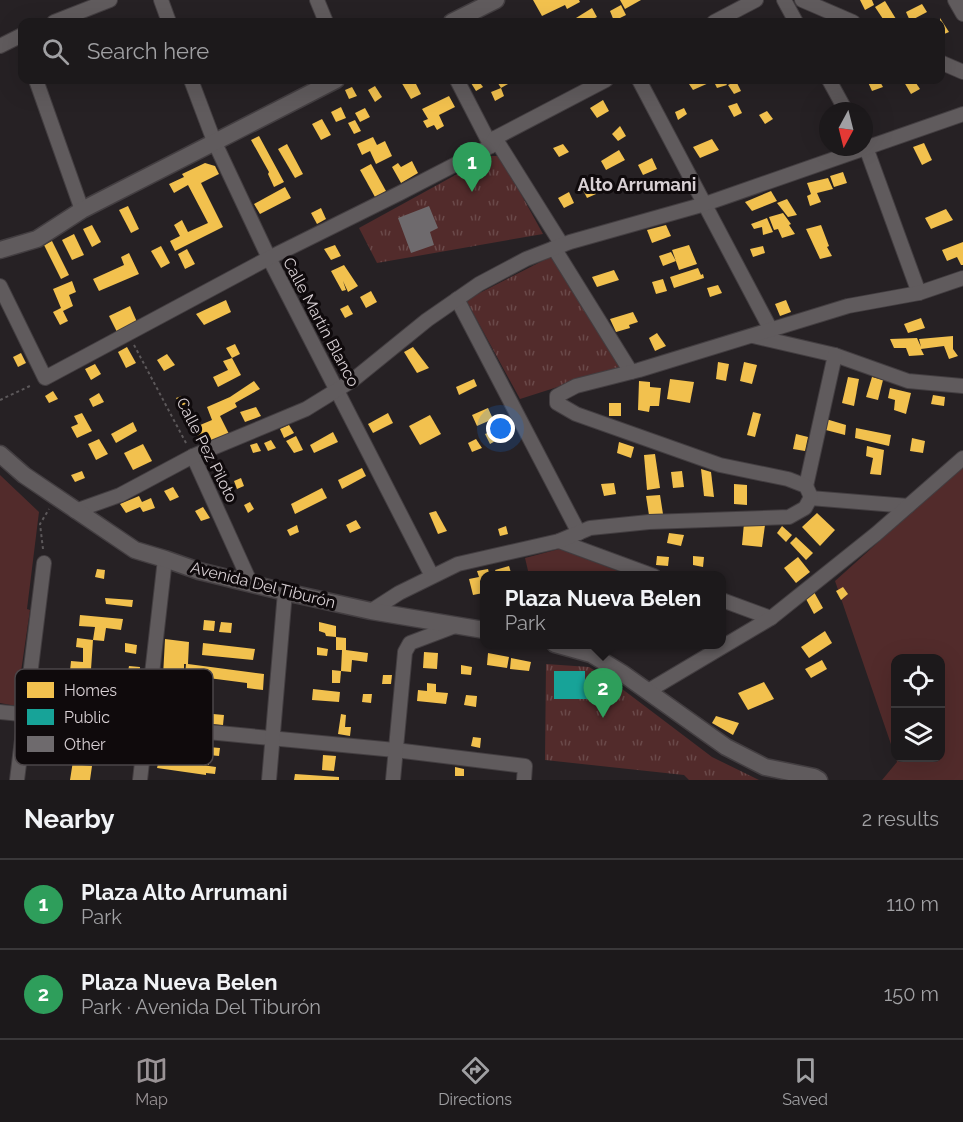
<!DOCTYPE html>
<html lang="en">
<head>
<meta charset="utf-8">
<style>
	:root { --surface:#1c191b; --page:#252224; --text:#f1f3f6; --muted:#a0a0a3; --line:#3a383a; --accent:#9a9396 }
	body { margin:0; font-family:Raleway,sans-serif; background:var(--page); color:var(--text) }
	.controls { position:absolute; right:18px; bottom:18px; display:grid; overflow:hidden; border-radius:12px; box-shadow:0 6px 24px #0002 }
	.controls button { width:54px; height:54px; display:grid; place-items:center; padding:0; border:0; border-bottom:2px solid var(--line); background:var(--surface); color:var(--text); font:30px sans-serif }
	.compass { position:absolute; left:819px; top:102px; width:54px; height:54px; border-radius:50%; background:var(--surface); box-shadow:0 6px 24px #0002; rotate:187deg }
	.you { position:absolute; left:501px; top:429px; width:21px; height:21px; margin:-15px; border:4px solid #fff; border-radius:50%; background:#1a73e8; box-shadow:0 0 0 9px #1a73e833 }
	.badge { display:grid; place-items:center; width:39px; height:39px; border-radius:50%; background:var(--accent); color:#fff; font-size:20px; font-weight:700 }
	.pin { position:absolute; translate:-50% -50px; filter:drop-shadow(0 2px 3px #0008) }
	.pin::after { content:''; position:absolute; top:32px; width:21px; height:18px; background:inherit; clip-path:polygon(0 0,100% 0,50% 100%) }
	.popup { position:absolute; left:480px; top:571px; width:246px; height:78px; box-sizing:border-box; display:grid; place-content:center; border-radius:12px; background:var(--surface); filter:drop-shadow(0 2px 4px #0005); font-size:20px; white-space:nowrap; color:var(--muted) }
	.popup b { font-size:22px; color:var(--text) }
	.popup::after { content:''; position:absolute; left:50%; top:100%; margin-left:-12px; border:12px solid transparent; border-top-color:var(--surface) }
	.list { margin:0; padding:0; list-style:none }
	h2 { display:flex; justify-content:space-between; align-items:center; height:78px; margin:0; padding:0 24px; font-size:26px }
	h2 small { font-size:20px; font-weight:400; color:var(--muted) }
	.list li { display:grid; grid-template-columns:39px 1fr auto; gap:18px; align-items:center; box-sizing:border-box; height:90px; padding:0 24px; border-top:2px solid var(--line) }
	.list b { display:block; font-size:22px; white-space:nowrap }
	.list p { margin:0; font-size:20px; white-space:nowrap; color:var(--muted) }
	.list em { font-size:20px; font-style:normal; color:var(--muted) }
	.icon { flex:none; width:33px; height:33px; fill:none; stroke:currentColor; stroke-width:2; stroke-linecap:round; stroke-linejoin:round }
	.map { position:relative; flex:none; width:963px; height:780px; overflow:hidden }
	.search { position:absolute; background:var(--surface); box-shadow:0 6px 24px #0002; left:18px; right:18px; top:18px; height:66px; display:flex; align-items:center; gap:15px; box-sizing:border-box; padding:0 21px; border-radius:12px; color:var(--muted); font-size:22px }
	.sheet { height:258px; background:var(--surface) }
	nav { display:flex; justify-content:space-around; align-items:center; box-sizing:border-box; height:84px; border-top:2px solid var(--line); background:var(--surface); font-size:16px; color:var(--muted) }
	nav a { display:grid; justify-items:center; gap:3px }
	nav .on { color:var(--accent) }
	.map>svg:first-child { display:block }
</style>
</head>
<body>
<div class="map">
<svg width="963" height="780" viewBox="0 0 963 780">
	<defs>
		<pattern id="park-tufts" width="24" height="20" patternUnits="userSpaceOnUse" patternTransform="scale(1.5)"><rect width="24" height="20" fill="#522b2b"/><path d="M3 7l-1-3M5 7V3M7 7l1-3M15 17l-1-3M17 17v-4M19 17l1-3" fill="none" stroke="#6a4949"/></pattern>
	</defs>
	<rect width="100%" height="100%" fill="#262124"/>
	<g fill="#522b2b">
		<path d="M963 466V780H882L897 762 896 758H940V658H896L895 756 835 581Z"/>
		<path d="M0 475 39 512 27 609 30 610 16 706 0 703Z"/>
		<path d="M559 549 629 575H529L525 558Z"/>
	</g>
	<g fill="url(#park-tufts)">
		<path d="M490 156H500L543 234 377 263 359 228Z"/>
		<path d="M554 255 620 367 520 399 466 300Z"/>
		<path d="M546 664 589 667 609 679 712 757 759 780H689L684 775 545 760Z"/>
	</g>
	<g fill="#f2c14e">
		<path d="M533 0H579L580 2 567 9 565 5 542 16Z"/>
		<path d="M620 0H641L625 9Z"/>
		<path d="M860 0H872L874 5 865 10Z"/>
		<path d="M885 1 896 19 890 22H885L875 7Z"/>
		<path d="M922 4 927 12 910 21 906 12Z"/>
		<path d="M621 5 626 15 614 21 610 11Z"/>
		<path d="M592 8 597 17 587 22H579L576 18Z"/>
		<path d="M940 18 949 32 942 35 940 33Z"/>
		<path d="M400 80H414L421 94 411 99Z"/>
		<path d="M478 80 483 87 476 91 471 83Z"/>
		<path d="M496 80H506L508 84 501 88 504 96 495 101 491 92 501 88Z"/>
		<path d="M690 80H710L711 82 693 90 687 81Z"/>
		<path d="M713 80H724L727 85 717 88Z"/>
		<path d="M867 80H879L883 87 872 91Z"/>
		<path d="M909 80H914L920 89 911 94 904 82Z"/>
		<path d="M736 81 741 91 734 94 728 85Z"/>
		<path d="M375 86 382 97 375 102 368 90Z"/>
		<path d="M352 87 357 96 349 99 345 90Z"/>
		<path d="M449 96 455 107 439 115 444 126 437 130 434 125 427 128 423 121 428 119 422 109Z"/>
		<path d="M603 100 609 111 597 118 590 108Z"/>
		<path d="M737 103 742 113 734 117 728 106Z"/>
		<path d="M341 107 346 118 336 122 331 112Z"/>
		<path d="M365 108 370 117 360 122 355 113Z"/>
		<path d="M684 108 687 114 678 120 675 112Z"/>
		<path d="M767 111 773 119 765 124 759 115Z"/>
		<path d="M322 119 331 135 321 140 312 124Z"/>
		<path d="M355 120 361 131 354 134 348 123Z"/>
		<path d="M620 126 626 136 618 141 612 134Z"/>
		<path d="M259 136 284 182 274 187 268 174 269 172 251 140Z"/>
		<path d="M373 137 377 145 385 141 392 156 376 164 370 151 362 155 357 144Z"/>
		<path d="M712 139 719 150 700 158 693 147Z"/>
		<path d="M924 143 932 160 922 165 913 147Z"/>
		<path d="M287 144 303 174 295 178 278 149Z"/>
		<path d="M563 144 569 152 559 157 553 148Z"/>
		<path d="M619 150 625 160 606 170 601 161Z"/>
		<path d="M652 158 657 169 643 175 638 165Z"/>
		<path d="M412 161 418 173 401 183 392 167 398 163 401 167Z"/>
		<path d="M205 163 215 166 219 174 201 183 223 227 175 251 170 241 180 236 174 225 182 220 188 232 208 223 188 185 174 193 169 184 184 177 182 174Z"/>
		<path d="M371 164 386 191 375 197 360 170Z"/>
		<path d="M843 172 847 183 834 187 830 176Z"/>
		<path d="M828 178 833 189 817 193 821 202 810 206 807 196 811 194 807 183Z"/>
		<path d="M590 183 596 194 587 198 582 188Z"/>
		<path d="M285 187 291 198 260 214 254 204Z"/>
		<path d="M771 191 777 201 752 211 745 202Z"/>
		<path d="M569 192 574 203 564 208 558 198Z"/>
		<path d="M787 199 797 215 788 217 777 203Z"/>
		<path d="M128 206 139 229 131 233 119 210Z"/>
		<path d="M321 208 326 219 317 224 311 213Z"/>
		<path d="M946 209 953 220 931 229 925 218Z"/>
		<path d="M783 213 791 224 789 225 795 234 782 238 778 229 774 230 769 217Z"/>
		<path d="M767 218 773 232 763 235 762 227 754 229 751 224Z"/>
		<path d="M92 225 101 242 92 247 83 229Z"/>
		<path d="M666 225 671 236 652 243 647 230Z"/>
		<path d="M821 225 829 246 827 247 832 256 820 259 806 229Z"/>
		<path d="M74 234 84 255 72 260 62 240Z"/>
		<path d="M52 241 69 275 61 279 44 245Z"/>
		<path d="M963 242V265H961L957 257 947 261 942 250Z"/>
		<path d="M335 245 341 256 331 260 324 249Z"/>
		<path d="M689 245 697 264 679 270 672 250Z"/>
		<path d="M161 246 170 263 161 268 151 251Z"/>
		<path d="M763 246 765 253 753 257 750 249Z"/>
		<path d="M187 249 195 264 185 269 178 254Z"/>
		<path d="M671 252 676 261 663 266 659 256Z"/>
		<path d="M129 253 139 274 99 291 93 279 124 265 121 257Z"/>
		<path d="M344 265 358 286 348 292 343 281 346 290 342 291 331 271Z"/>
		<path d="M698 268 701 275 703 274 704 278 674 288 670 277Z"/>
		<path d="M614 270 619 280 597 287 592 277Z"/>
		<path d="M663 279 667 291 656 294 652 282Z"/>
		<path d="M72 281 76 292 69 295 73 306 63 311 68 321 60 325 53 312 61 308 53 289Z"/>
		<path d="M718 285 722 293 710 297 707 288Z"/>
		<path d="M371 291 377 302 366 308 360 297Z"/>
		<path d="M226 300 231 312 204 325 196 314Z"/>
		<path d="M786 300 791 312 780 316 775 304Z"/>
		<path d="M348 305 353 314 345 318 340 309Z"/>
		<path d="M130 306 137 322 117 332 109 316Z"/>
		<path d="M633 312 638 322 629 325 630 328 616 332 610 319Z"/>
		<path d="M921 318 925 328 908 333 904 324Z"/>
		<path d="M657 333 666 346 655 351 649 338Z"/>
		<path d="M953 336V349L958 356 949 359 944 346 921 349 924 355 909 356 906 348H894L890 339 917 338 921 347 919 339Z"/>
		<path d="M235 344 240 354 232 358 226 348Z"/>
		<path d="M127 347 136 363 126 368 118 352Z"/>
		<path d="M413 347 429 368 417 373 404 352Z"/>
		<path d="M21 353 26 363 18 367 13 357Z"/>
		<path d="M167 354 175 365 164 371 157 360Z"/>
		<path d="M232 358 241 375 218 387 213 377 228 370 223 361Z"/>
		<path d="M718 362 729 364 726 381 716 379Z"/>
		<path d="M744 362 757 365 752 384 740 381Z"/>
		<path d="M95 364 101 374 91 380 85 369Z"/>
		<path d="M848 377 859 379 854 406 842 403Z"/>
		<path d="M872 377 883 380 878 400 866 397Z"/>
		<path d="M474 379 477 386 459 395 456 387Z"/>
		<path d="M670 379 694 382 690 403 667 399Z"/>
		<path d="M254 381 260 389 235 403 237 407 220 416 229 434 203 447 193 428 212 420 207 407 230 397Z"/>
		<path d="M639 381 650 382V387L661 388 659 406H650L649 412 638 410Z"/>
		<path d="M890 388 911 393 906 414 894 410 895 400 888 398Z"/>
		<path d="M53 391 58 399 49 403 45 396Z"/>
		<path d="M99 393 104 402 93 407 89 399Z"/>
		<path d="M933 395 945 397 944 406 931 404Z"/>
		<path d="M182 396 188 403 181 406 176 398Z"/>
		<rect x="609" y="403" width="12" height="13"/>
		<path d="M256 407 261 416 245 422 240 412Z"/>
		<path d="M488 408 493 419 477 426 472 415Z"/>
		<path d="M753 412 761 414 755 437 747 435Z"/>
		<path d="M82 413 92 431 77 438 71 427 78 424 74 416Z"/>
		<path d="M388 413 393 423 373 433 368 424Z"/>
		<path d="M430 415 441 434 420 445 409 426Z"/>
		<path d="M826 419 846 425 845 435 822 429Z"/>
		<path d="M133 422 137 431 116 443 111 434Z"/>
		<path d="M289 425 294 433 284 438 280 429Z"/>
		<path d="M856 428 891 435 889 446 855 438Z"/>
		<path d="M494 430 499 439 490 444 485 434Z"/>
		<path d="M333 432 338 442 314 453 310 445Z"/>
		<path d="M796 434 808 437 805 451 793 449Z"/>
		<path d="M296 436 303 450 294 453 286 441Z"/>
		<path d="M912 438 925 441 923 453 910 451Z"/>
		<path d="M99 439 108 454 96 460 88 444Z"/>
		<path d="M476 439 482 448 472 452 468 443Z"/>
		<path d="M271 440 276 448 268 451 264 443Z"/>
		<path d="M619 442 634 447 631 458 617 453Z"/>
		<path d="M257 443 261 451 253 453 250 445Z"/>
		<path d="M143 444 152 461 133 470 124 453Z"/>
		<path d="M867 446 884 450 881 475 870 474 873 458 866 456Z"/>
		<path d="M655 454 660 488 647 490 644 455Z"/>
		<path d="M362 468 366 476 342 489 338 480Z"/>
		<path d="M701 469 711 472 714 497 704 496Z"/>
		<path d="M82 471 85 478 75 482 71 475Z"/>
		<path d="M682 471 684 487 673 488 671 472Z"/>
		<path d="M241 478 244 486 237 489 234 481Z"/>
		<path d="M614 483 616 494 604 496 601 484Z"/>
		<path d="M734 484 747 485V505L734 504Z"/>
		<path d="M173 487 179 497 170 501 164 491Z"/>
		<path d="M322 488 327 498 295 514 291 504Z"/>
		<path d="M660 495 663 514 649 515 646 496Z"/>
		<path d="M139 496 142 502 151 498 155 508 143 512 140 507 126 513 120 504Z"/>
		<path d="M250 502 254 509 248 513 244 505Z"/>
		<path d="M203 507 210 518 201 521 195 511Z"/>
		<path d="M436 511 447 531 438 534 429 513Z"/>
		<path d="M817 513 835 530 820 546 802 527Z"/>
		<path d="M356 520 361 528 350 533 346 525Z"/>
		<path d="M744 523 765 525 762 547 742 545Z"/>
		<path d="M297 525 299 532 290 536 287 530Z"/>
		<path d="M506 526 508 534 500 536 498 529Z"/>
		<path d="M782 526 792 535 786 542 777 533Z"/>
		<path d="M669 533 684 535 681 546 667 543Z"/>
		<path d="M796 537 813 553 806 560 790 543Z"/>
		<path d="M657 556 669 557 668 566 656 565Z"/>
		<path d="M693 556 704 557 703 567 693 565Z"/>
		<path d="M798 557 810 572 796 583 784 568Z"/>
		<path d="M509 566 512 576H498L495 570Z"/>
		<path d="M97 569 105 570 104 579 95 577Z"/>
		<path d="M488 569 490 576H484V580L480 581 483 593 473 595 469 579 479 577 477 571Z"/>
		<path d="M843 587 848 594 841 600 836 591Z"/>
		<path d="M814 592 823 608 814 614 806 599Z"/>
		<path d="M105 598 133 600 132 607 106 604Z"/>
		<path d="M80 615 123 619 121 630 106 628 104 641 93 640 95 627 79 626Z"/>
		<path d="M204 620 215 621 214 631 203 630Z"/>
		<path d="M221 622 232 623 231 633 219 632Z"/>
		<path d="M319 622 336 626V637L326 636 325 633 319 631Z"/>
		<path d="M825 631 832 643 809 658 801 647Z"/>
		<path d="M336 637 346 638V650L368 653 367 662 352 660 351 672 341 671 342 650H336Z"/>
		<path d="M77 638 93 640 90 684 81 683 82 672 70 671 71 661 83 662V648L76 647Z"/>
		<path d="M165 639 189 642 188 664 264 674 263 690 247 688V683L185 675 186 664H184V678L163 676Z"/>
		<path d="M125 643 137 645 136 654 125 652Z"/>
		<path d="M203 643 255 649 253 660 202 655Z"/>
		<path d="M317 647 328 649 327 656 317 655Z"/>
		<path d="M424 652 438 653 437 669 423 668Z"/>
		<path d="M488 653 509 657 507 668 487 665Z"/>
		<path d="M511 658 531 662 529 671 510 669Z"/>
		<path d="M822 660 827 669 811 678 805 669Z"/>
		<path d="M461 665 472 667 471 675 461 674Z"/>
		<path d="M129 666 140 667 139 678 127 676Z"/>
		<path d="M332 670 341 671 340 683H332Z"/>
		<path d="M383 675H392L391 684H382Z"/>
		<path d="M764 682 774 699 748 710 738 693Z"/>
		<path d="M427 683 436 684V692L448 693 446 704 417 701 418 690 427 691Z"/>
		<path d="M80 685 98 687 97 695 79 694Z"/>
		<path d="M102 688 140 691V700L132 699V710L103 706Z"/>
		<path d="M313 689 340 692 339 702 312 700Z"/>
		<path d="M181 692H192L190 721H180Z"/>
		<path d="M363 694H372L371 703 362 702Z"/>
		<path d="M466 695 477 696 476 707 464 705Z"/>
		<path d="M213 714 224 715 223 725 212 724Z"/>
		<path d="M341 714 346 715 345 727H351L350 736 338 734Z"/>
		<path d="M716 716 739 723 733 735 712 723Z"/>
		<path d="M473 737 481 738 480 748 471 746Z"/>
		<path d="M74 742 93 744 92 754 83 753 82 765 92 766 90 780H70L73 761 63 759V750L74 752Z"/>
		<path d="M197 746 220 748 219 756 198 754Z"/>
		<path d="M323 755 336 756 334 771 322 770Z"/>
		<path d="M197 756 209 757V765H202L216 767 215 774 206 773V775L157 768 159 760 196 764Z"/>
		<path d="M455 767 464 769V776H455Z"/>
		<path d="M295 774 339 777V780H294Z"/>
	</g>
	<path fill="#17a398" d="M554 671H585V680H591V699H554Z"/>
	<path fill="#6e6a6d" d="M429 206 438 228 430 232 434 245 411 253 398 218Z"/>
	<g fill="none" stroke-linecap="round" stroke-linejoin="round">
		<defs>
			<g id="minor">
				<path d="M161 0 169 22"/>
				<path d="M317 0 326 22"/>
				<path d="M784 0 796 22"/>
				<path d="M802 0 853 22"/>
				<path d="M955 0 963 14"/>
				<path d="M54 22 110 0"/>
				<path d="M714 22 756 0"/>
				<path d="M0 46 22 35"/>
				<path d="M940 62 963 72"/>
				<path d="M36 80 82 210"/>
				<path d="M191 80 214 141 269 258 432 576"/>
				<path d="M457 80 491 146"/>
				<path d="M639 80 771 330"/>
				<path d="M829 80 846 111"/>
				<path d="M495 138 562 245"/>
				<path d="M864 142 919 293"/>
				<path d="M554 248 631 372"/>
				<path d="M0 286 45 378 269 258 400 193 491 146 495 138 606 80"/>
				<path d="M457 299 579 533"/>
				<path d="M753 336 835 355 908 381 963 386"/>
				<path d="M193 456 251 584"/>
				<path d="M806 486 835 355"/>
				<path d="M810 498 908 506"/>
				<path d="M75 511 120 495 193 456 306 409 353 380 427 320 479 284 526 259 570 242 705 204 963 114"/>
				<path d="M559 541 654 576"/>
				<path d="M722 600 771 618"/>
				<path d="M371 611 399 593 458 564 559 541 590 528 649 522 789 517 805 508 811 497 806 486 788 479 720 465 576 414 557 403V396L576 386 639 370 848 306 919 293 963 278"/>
				<path d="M648 691 771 618 876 534 963 458"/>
				<path d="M0 712 395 750 525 766 524 780"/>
				<path d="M17 780 44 563"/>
				<path d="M140 780 165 559"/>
				<path d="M269 780 285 592"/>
				<path d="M393 780 405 652 410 643 455 626"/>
			</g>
			<g id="tertiary">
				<path d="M452 22 496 0"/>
				<path d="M0 250 37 239 82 210 336 80"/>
				<path d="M0 454 24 475 135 550 165 559 199 571 285 592 371 611 484 630"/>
				<path d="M555 644 591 654 622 673 726 747 765 767 814 777 819 780"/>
			</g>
		</defs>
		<use href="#minor" stroke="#433e41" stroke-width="16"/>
		<use href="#tertiary" stroke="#433e41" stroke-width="19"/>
		<g stroke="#5c585a" stroke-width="2" stroke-dasharray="3 3" stroke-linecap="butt">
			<path d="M134 345 186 443"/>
			<path d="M0 400 32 385"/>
			<path d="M43 549 40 524 49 509"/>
		</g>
		<use href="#minor" stroke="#605b5d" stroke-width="14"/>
		<use href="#tertiary" stroke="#605b5d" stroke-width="16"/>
	</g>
	<g text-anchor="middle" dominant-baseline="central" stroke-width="6" stroke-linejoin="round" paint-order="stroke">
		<g font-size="16" fill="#d8d0d4" stroke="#0f0a0c">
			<text transform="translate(321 322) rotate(62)">Calle Martín Blanco</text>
			<text transform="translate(207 450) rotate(63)">Calle Pez Piloto</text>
			<text transform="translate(263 585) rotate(14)">Avenida Del Tiburón</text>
		</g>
		<g font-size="18" font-weight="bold" fill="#d8d0d4" stroke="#0f0a0c">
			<text x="637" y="184">Alto Arrumani</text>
		</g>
	</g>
	<rect x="15" y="669" width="198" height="96" rx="9" fill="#0f0a0c" stroke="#4b4548" stroke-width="1.5"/>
	<rect x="27" y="682" width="27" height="16" fill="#f2c14e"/>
	<rect x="27" y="709" width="27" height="16" fill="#17a398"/>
	<rect x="27" y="736" width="27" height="16" fill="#6e6a6d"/>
	<g font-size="16" fill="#d8d0d4">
		<text x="64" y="696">Homes</text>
		<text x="64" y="723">Public</text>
		<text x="64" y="750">Other</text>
	</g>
</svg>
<div class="controls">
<button><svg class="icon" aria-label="locate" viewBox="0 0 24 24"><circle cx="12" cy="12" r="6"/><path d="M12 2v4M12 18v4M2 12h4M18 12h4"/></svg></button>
<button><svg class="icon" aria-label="layers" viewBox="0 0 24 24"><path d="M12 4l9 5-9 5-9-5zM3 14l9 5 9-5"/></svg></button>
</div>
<svg class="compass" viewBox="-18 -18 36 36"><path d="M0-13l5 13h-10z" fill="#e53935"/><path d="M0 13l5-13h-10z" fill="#a0a0a3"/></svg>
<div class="you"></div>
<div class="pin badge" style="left:472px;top:192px;background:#2e9e5b">1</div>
<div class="pin badge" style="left:603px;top:718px;background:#2e9e5b">2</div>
<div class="popup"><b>Plaza Nueva Belen</b>Park</div>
<div class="search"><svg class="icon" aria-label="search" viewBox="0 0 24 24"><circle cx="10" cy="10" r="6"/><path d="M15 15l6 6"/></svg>Search here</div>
</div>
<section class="sheet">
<h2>Nearby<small>2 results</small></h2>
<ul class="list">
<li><span class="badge" style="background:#2e9e5b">1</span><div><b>Plaza Alto Arrumani</b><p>Park</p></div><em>110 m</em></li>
<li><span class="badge" style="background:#2e9e5b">2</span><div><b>Plaza Nueva Belen</b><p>Park · Avenida Del Tiburón</p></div><em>150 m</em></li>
</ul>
</section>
<nav>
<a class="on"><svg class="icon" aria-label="map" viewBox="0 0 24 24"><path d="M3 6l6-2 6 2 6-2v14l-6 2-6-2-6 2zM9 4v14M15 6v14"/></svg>Map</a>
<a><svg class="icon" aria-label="directions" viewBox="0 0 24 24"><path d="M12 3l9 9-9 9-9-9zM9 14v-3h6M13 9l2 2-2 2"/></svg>Directions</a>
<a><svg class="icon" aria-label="saved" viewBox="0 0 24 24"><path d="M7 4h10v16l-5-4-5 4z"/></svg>Saved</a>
</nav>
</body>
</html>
